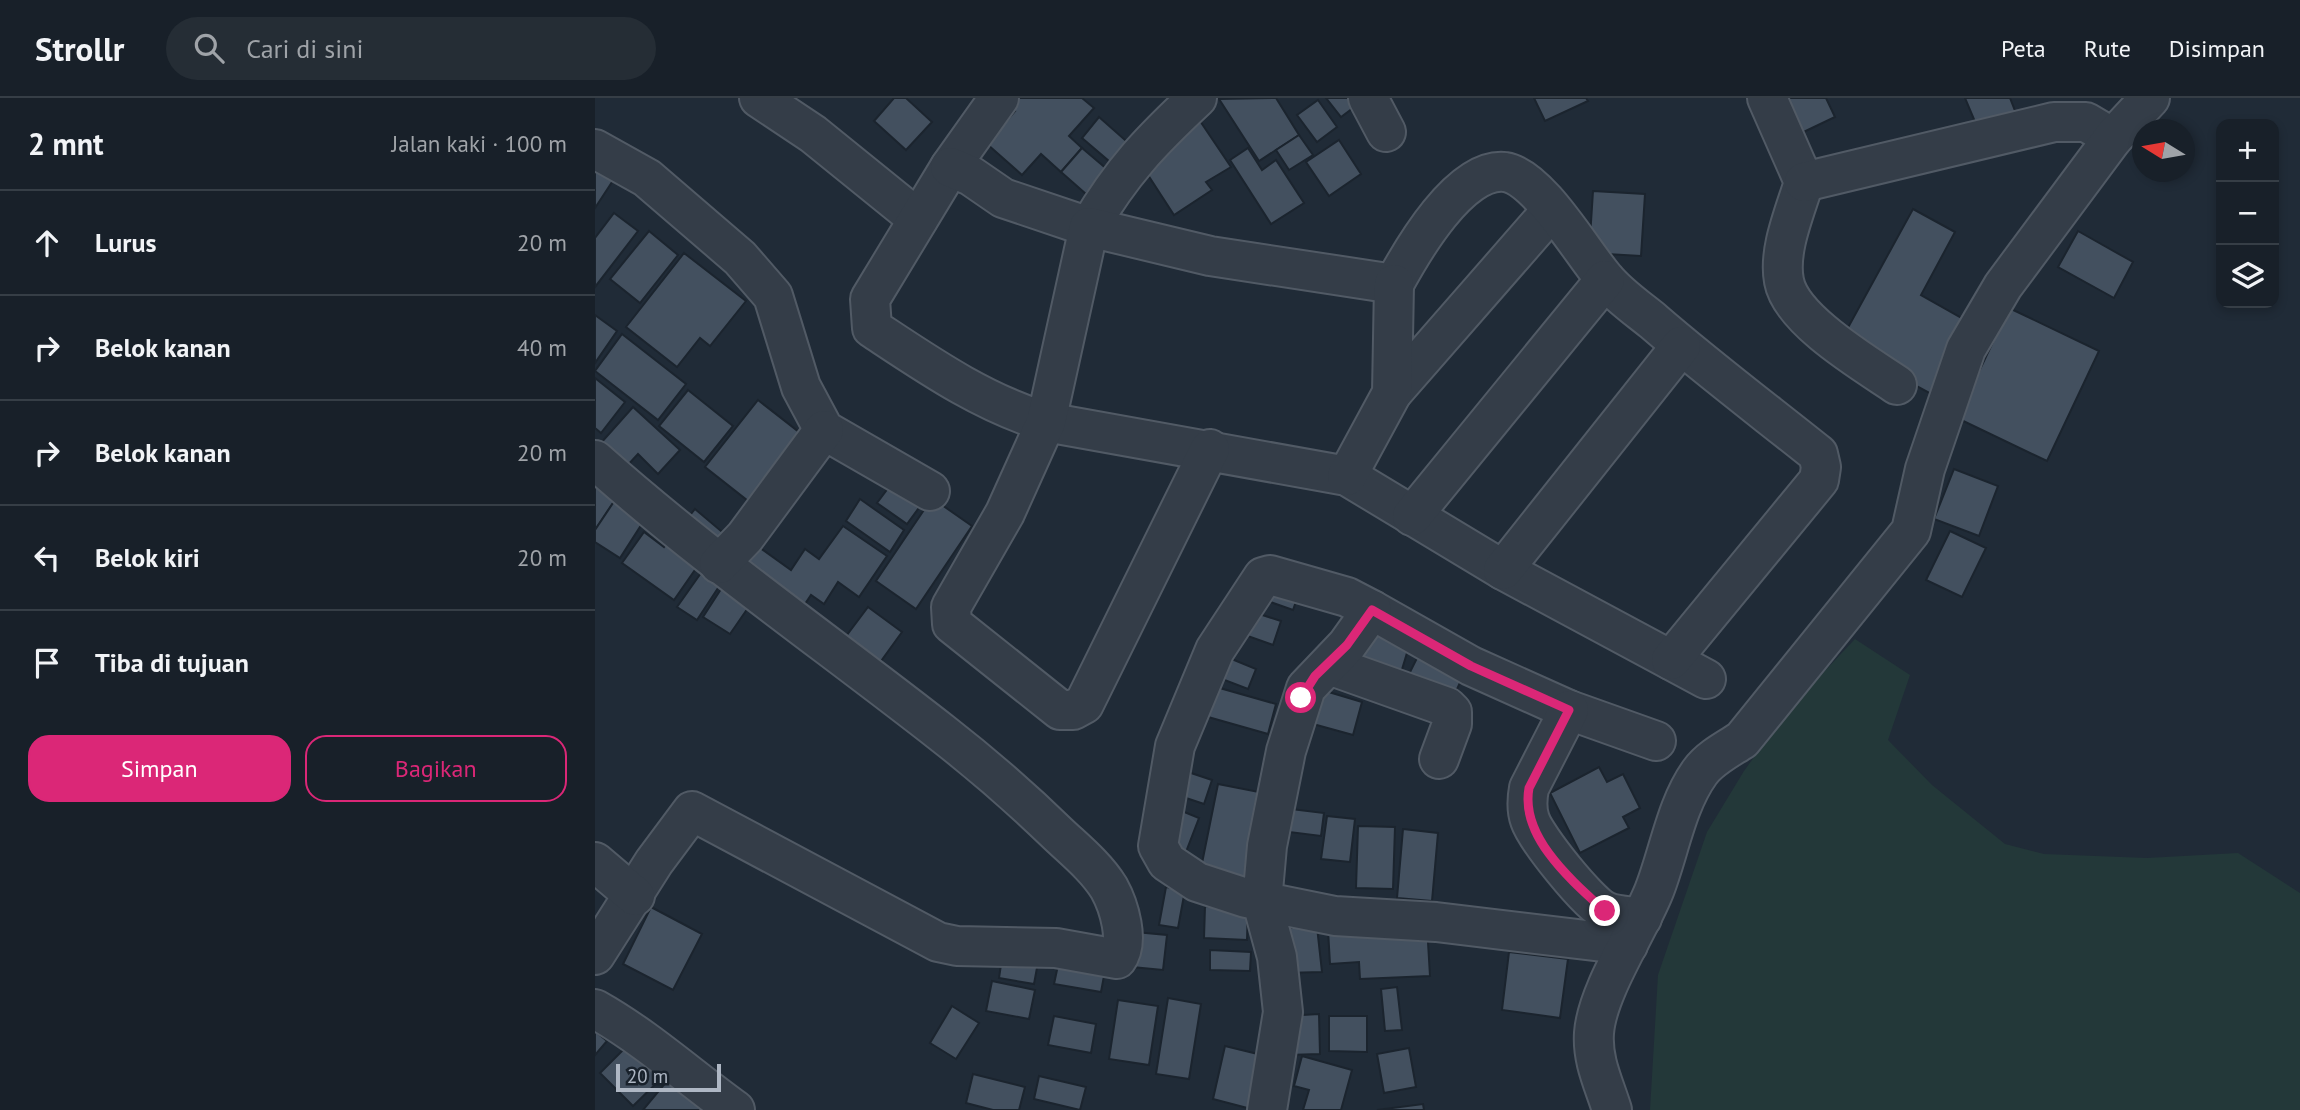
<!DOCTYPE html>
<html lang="id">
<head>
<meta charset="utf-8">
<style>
	:root { --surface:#182029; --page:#252d35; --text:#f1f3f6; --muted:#9fa3a8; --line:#363e46; --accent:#db2777 }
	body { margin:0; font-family:"PT Sans",sans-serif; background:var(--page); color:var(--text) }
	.controls { position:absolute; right:21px; top:21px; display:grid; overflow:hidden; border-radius:14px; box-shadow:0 4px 10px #0003 }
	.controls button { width:63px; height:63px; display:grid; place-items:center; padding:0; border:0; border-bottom:2px solid var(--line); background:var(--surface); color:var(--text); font:35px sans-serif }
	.compass { position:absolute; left:1537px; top:21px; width:63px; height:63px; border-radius:50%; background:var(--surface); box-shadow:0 4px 10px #0003; rotate:281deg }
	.scale { position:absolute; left:21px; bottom:18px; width:105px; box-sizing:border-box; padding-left:7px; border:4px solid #aeb7c4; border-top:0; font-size:19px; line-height:24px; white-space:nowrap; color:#aeb7c4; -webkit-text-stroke:5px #19222c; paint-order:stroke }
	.stop { position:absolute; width:21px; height:21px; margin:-16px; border:5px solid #db2777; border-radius:50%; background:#fff }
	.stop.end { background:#db2777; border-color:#fff; box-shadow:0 2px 7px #0008 }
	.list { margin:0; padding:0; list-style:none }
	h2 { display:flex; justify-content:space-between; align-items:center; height:91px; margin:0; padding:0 28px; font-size:30px }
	h2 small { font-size:23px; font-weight:400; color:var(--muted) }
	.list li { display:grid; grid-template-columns:46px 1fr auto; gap:21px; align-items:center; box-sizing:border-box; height:105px; padding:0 28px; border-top:2px solid var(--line) }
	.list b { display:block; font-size:26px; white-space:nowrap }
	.list em { font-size:23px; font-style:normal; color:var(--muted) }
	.actions { display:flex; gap:14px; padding:21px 28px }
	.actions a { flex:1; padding:16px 0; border:2px solid var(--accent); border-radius:21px; text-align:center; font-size:24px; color:var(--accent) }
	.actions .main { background:var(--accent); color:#fff }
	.icon { flex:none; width:38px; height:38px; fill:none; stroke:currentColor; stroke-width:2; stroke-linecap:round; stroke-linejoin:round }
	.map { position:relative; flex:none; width:1705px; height:1012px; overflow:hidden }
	header { display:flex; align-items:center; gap:42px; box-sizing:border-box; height:98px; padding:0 35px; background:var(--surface); border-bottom:2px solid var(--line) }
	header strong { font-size:33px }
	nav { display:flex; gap:38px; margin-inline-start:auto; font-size:24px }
	.search { width:490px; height:63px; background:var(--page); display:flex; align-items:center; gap:18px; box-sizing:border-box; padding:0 24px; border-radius:38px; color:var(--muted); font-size:26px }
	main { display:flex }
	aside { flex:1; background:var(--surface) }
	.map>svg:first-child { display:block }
</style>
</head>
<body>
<header>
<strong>Strollr</strong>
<div class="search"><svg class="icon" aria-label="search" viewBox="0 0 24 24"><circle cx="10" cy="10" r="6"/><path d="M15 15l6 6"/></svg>Cari di sini</div>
<nav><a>Peta</a><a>Rute</a><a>Disimpan</a></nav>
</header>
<main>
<aside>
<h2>2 mnt<small>Jalan kaki · 100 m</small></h2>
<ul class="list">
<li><svg class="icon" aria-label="ahead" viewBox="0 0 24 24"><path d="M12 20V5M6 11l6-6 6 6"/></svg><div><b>Lurus</b></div><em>20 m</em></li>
<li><svg class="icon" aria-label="right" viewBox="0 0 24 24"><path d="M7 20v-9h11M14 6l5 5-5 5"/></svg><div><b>Belok kanan</b></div><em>40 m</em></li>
<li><svg class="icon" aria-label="right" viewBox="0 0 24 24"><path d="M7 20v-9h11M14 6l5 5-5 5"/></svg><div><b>Belok kanan</b></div><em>20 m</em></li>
<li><svg class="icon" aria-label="left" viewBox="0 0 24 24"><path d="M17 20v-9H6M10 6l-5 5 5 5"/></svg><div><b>Belok kiri</b></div><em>20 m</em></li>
<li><svg class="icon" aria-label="arrive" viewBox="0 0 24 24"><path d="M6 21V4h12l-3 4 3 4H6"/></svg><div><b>Tiba di tujuan</b></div></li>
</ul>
<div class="actions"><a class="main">Simpan</a><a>Bagikan</a></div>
</aside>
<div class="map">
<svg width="1705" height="1012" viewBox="0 0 1705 1012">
	<rect width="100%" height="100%" fill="#202b37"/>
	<path fill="#233839" d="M1260 541 1315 577 1293 642 1337 687 1410 746 1449 756 1552 760 1643 755 1705 795V1012H1055L1063 877 1112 734 1149 673 1194 611Z"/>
	<g fill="#43505f" stroke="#1b242e" stroke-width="2">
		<path d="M299 0H311L337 24 311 52 279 23Z"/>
		<path d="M416 0H487L499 10 474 38 487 50 466 74 446 56 427 77 392 46 420 13 412 5Z"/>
		<path d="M681 0 704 37 664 63 624 1Z"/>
		<path d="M731 0H757L762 7 746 19Z"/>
		<path d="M939 0H991L993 3 950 23Z"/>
		<path d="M1184 0H1231L1240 19 1196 40Z"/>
		<path d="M1370 0H1415L1424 23 1386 38Z"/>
		<path d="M723 2 742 29 722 44 702 17Z"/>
		<path d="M504 19 538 49 521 69 487 40Z"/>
		<path d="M603 20 636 69 611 84 617 92 579 117 542 60Z"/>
		<path d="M704 37 718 57 694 72 681 52Z"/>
		<path d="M744 42 766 76 734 98 711 64Z"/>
		<path d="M487 50 520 78 499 87 491 96 466 74Z"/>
		<path d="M653 50 667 72 681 62 709 105 676 126 635 62Z"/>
		<path d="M0 68 19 81 0 110Z"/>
		<path d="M998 93 1050 96 1046 158 994 155Z"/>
		<path d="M1318 111 1360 134 1326 197 1377 226 1338 297 1244 246Z"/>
		<path d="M19 115 43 133 0 189V140Z"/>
		<path d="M54 133 83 157 45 205 15 181Z"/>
		<path d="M1483 133 1538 164 1519 200 1463 169Z"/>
		<path d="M89 155 151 203 115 248 105 240 82 269 31 229Z"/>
		<path d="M1414 210 1504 253 1452 363 1362 320Z"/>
		<path d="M0 217 22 233 0 265Z"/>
		<path d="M27 236 91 286 63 322 0 273Z"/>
		<path d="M0 280 30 304 6 335 0 330Z"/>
		<path d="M93 292 138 328 109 364 64 328Z"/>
		<path d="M163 302 209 338 157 406 110 369Z"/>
		<path d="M38 309 85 352 63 376 43 356 31 369 5 346Z"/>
		<path d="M1359 371 1403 388 1384 438 1339 421Z"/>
		<path d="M297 385 326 407 312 426 282 405Z"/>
		<path d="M0 388 20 402 0 432Z"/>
		<path d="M337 400 377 428 321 511 281 483Z"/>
		<path d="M265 401 309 432 295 454 251 423Z"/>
		<path d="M20 402 50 421 25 460 0 444V432Z"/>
		<path d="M100 411 132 438 115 458 84 431Z"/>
		<path d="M248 428 292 458 264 499 243 484 229 506 216 497 202 518 135 470 154 442 196 472 210 451 224 461Z"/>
		<path d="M1355 433 1391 450 1367 499 1331 482Z"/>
		<path d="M49 434 69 449 80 434 111 456 79 502 27 465Z"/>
		<path d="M106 475 125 487 102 522 82 509Z"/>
		<path d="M128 488 155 507 135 536 108 519Z"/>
		<path d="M704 495 698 512 664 500Z"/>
		<path d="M273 509 307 534 281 570 246 545Z"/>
		<path d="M655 513 686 523 678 547 647 536Z"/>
		<path d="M775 535 815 545 805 578 766 567Z"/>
		<path d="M826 552 870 574 857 602 812 580Z"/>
		<path d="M627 557 661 571 653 591 619 578Z"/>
		<path d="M607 585 681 606 673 636 599 615Z"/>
		<path d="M727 592 767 604 758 637 718 626Z"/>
		<path d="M1004 669 1012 684 1028 676 1045 710 1028 719 1034 730 985 755 955 695Z"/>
		<path d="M587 672 617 682 609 706 579 696Z"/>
		<path d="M623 686 669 695 651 785 605 775Z"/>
		<path d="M582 711 604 720 589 759 566 749Z"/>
		<path d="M696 711 729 715 726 738 694 734Z"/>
		<path d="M732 718 760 721 755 764 726 761Z"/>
		<path d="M763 728 800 729 798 791 761 790Z"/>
		<path d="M808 731 843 735 837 803 802 800Z"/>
		<path d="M571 789 590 792 583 830 564 827Z"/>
		<path d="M610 808 653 809 652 842 609 840Z"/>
		<path d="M56 809 107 836 78 892 28 866Z"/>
		<path d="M832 827 835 878 765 881 764 864 735 866 733 832Z"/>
		<path d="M722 829 727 874 689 875 685 830Z"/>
		<path d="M540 834 572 837 568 872 537 869Z"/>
		<path d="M615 852 656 854 655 873 615 872Z"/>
		<path d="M408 853 444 859 439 886 404 880Z"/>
		<path d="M466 853 512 862 506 894 459 886Z"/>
		<path d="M914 854 973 861 965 920 907 912Z"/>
		<path d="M397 883 440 892 434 921 391 913Z"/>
		<path d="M802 889 807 932 790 933 786 891Z"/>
		<path d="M573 900 606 906 594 981 561 976Z"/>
		<path d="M523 902 563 908 554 967 514 961Z"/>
		<path d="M357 908 384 925 361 961 335 945Z"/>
		<path d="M724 916 725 956 692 957 690 918Z"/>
		<path d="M459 918 501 926 496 955 453 947Z"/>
		<path d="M734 918H772V954L734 953Z"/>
		<path d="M0 933 12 943 0 957Z"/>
		<path d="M40 940 74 973 38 1008 5 975Z"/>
		<path d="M630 948 675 959 660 1012 618 1001Z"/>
		<path d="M814 950 821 989 789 995 782 956Z"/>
		<path d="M707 958 757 972 746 1012H708L714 992 699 988Z"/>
		<path d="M378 976 430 989 424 1012H398L371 1005Z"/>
		<path d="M77 977 110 1005 104 1012H48Z"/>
		<path d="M444 978 491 989 485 1012 439 1001Z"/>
		<path d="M828 1006 829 1012H782Z"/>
	</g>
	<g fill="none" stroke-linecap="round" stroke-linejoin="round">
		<defs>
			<g id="minor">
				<path d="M164 0 218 36 323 121"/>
				<path d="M404 0 355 69 275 201 277 230C333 267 386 304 451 324L752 378 908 472 1111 581"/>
				<path d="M773 0 791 34"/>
				<path d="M1172 0 1209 84C1200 114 1183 152 1189 183 1196 222 1271 266 1302 287"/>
				<path d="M0 51 52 80 145 160 178 198 206 289 229 332 335 393"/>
				<path d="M355 69 376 78 408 100 494 129C527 73 555 44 602 0"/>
				<path d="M1209 84 1459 24H1491L1518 40"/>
				<path d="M797 295 957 112"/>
				<path d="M615 351 489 606 478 612H465L357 526 356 509 410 415 451 324 494 129 615 158 799 186C817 153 865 69 910 74 944 79 988 156 1010 181 1023 197 1042 210 1058 223 1111 269 1168 312 1223 356L1226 369 1224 382 1076 562"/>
				<path d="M0 362C110 460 231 544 347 635 388 667 426 700 463 736 481 753 501 769 514 790 524 808 535 844 522 861L461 850 362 848 343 844 97 713 59 764 0 857"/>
				<path d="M752 378 797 295 799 186"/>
				<path d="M817 418 1010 182"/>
				<path d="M124 466 150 439 229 332"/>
				<path d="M908 472 1086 248"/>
				<path d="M777 512 876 568 974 612 1061 643"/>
				<path d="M734 567 852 609 857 614V626L844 661"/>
				<path d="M974 612 934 690C932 701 931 711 935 722 941 740 993 805 1010 813 1020 818 1036 818 1047 820"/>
				<path d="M0 764 40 798"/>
				<path d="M0 911C50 939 93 978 140 1012"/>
				<path d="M672 1012 688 914 682 859 667 804 672 748 691 653 711 590 752 547 777 512 752 499 675 477 668 479 620 552 580 648 563 748 572 764 602 784 651 800 740 818 841 824 1033 847"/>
				<path d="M1017 1012C1009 986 997 963 999 935 1002 893 1043 833 1059 793 1074 755 1081 707 1105 674 1115 660 1133 651 1147 642L1316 433 1330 371 1371 251 1408 188 1518 40 1555 0"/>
			</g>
		</defs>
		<use href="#minor" stroke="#515a65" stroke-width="42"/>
		<use href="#minor" stroke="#343d48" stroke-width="38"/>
	</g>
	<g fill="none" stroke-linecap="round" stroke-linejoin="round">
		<path stroke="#db2777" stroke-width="9" d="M706 600 720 578 752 547 777 512 876 568 974 612 934 690C925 739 977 783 1010 813"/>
	</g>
</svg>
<div class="controls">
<button>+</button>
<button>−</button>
<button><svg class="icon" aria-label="layers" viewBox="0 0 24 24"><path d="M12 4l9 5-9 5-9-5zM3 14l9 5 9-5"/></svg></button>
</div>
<svg class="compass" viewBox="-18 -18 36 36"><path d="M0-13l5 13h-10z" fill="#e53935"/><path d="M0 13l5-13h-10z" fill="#9fa3a8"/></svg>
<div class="scale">20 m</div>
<div class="stop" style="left:706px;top:600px"></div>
<div class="stop end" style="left:1010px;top:813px"></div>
</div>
</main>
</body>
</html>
